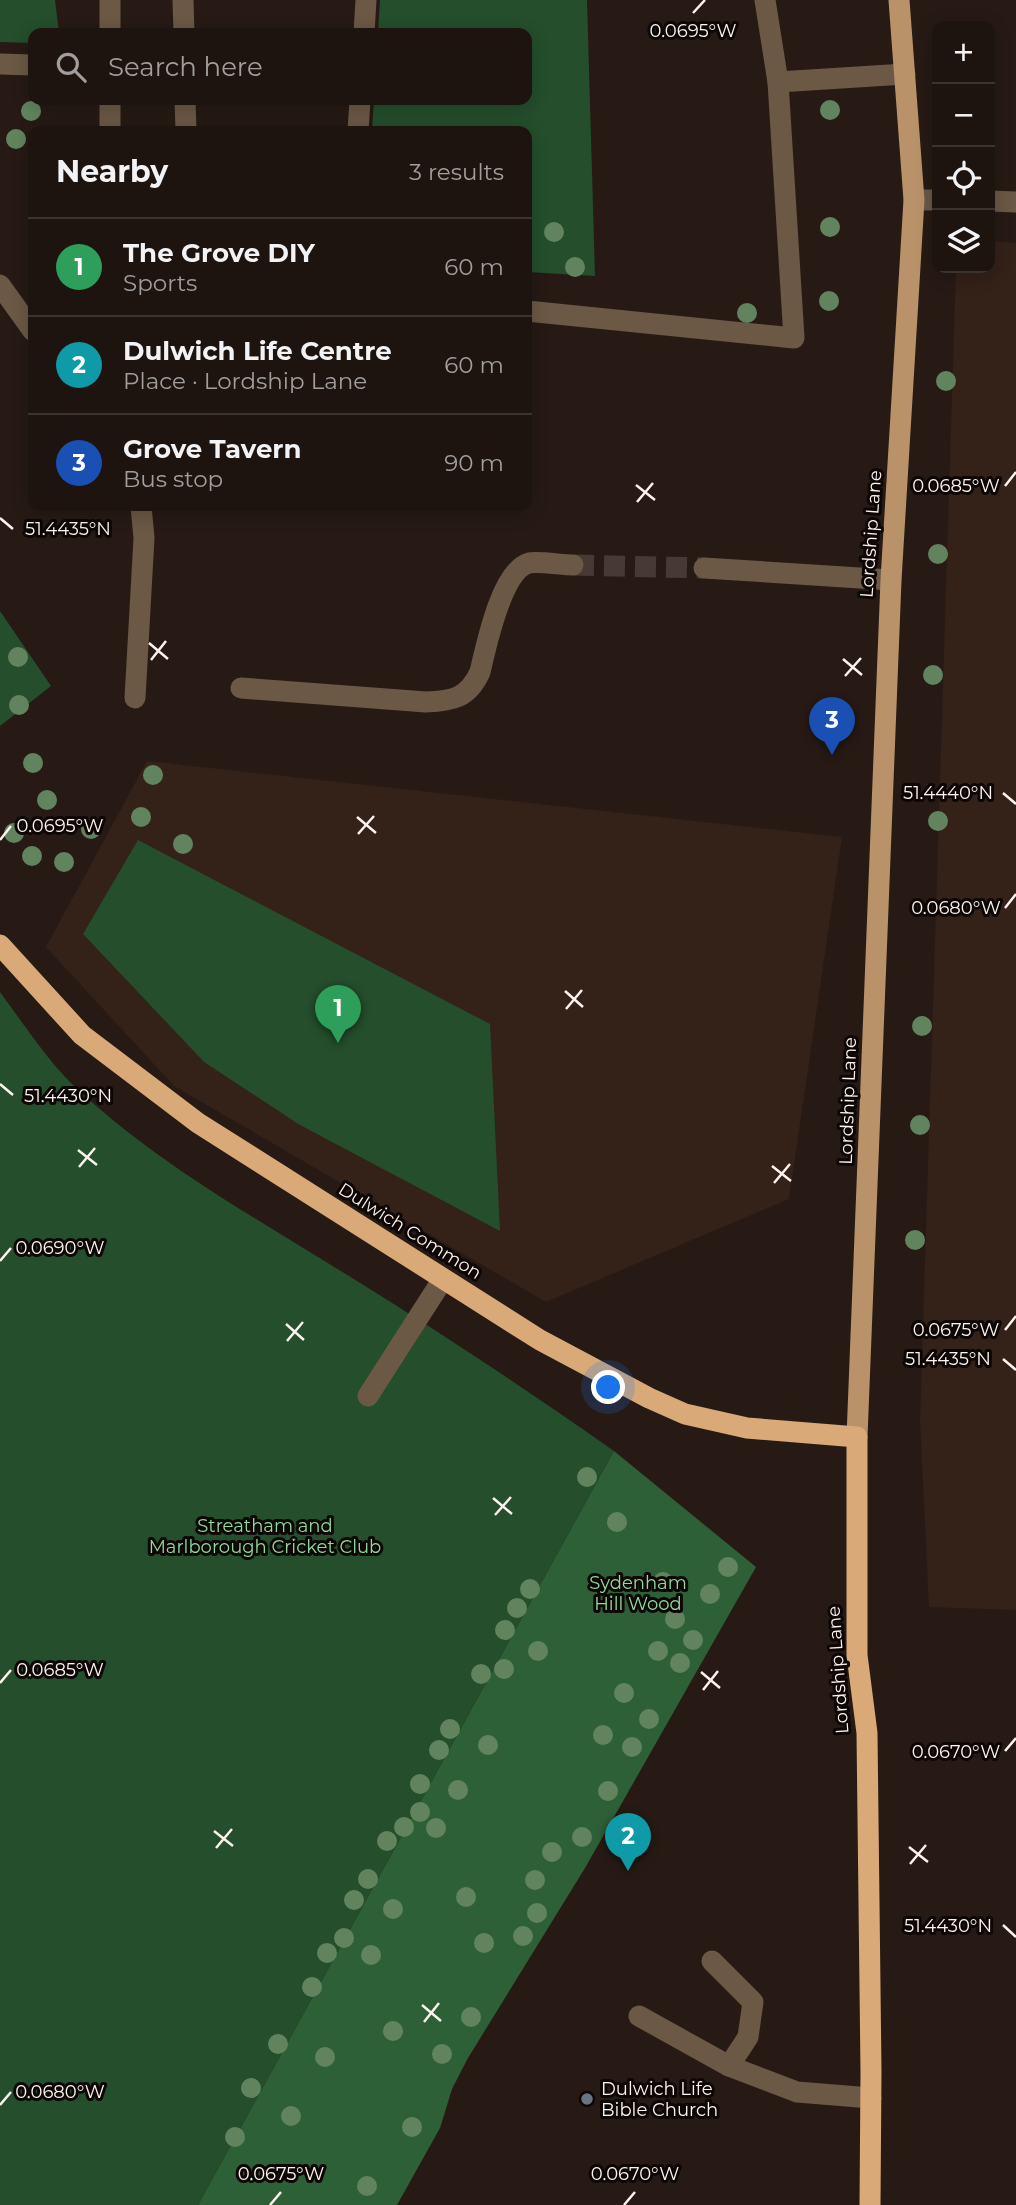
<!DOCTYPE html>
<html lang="en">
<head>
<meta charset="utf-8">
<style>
	:root { --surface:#1d140f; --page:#2a211d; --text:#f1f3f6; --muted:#a09e9e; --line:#3b332f; --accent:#db2777 }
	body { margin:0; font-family:Montserrat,sans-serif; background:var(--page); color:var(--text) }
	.controls { position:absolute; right:21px; top:21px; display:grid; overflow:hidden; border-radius:14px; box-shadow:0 4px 18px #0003 }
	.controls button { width:63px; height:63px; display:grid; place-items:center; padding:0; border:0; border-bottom:2px solid var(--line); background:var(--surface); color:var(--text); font:35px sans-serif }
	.you { position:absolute; left:609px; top:1388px; width:24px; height:24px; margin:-18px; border:5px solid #fff; border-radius:50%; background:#1a73e8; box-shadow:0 0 0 10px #1a73e833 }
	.badge { display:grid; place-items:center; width:46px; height:46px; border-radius:50%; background:var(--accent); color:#fff; font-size:23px; font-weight:700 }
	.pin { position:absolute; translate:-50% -58px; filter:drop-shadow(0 2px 4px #0008) }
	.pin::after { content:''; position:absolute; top:37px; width:24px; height:21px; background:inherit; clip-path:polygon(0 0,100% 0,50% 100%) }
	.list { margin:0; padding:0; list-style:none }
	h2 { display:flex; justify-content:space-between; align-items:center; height:91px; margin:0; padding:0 28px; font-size:30px }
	h2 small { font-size:23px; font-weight:400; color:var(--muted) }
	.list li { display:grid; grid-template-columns:46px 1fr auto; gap:21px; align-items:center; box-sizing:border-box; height:98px; padding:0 28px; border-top:2px solid var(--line) }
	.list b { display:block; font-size:26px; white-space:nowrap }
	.list p { margin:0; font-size:23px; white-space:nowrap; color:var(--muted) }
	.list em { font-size:23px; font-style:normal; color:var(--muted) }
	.icon { flex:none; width:38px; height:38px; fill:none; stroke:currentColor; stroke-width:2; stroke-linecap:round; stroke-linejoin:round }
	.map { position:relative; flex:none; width:1016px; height:2205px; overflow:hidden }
	.search { position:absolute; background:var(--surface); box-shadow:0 4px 18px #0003; left:28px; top:28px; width:504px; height:77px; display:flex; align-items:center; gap:18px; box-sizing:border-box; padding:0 24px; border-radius:14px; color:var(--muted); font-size:26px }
	.panel { position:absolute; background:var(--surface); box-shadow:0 4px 18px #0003; left:28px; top:126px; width:504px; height:385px; border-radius:14px }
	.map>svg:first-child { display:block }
</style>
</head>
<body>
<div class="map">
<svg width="1016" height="2205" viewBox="0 0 1016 2205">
	<rect width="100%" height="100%" fill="#271a14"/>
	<g fill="#342118">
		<path d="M990 241 1016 243V1610L929 1607 920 1421 956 268H990Z"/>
		<path d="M147 761 842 837 789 1199 546 1302 174 1086 46 947Z"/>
	</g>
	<g fill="#244e2c">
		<path d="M0 0H55L59 33H33V43L0 42Z"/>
		<path d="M380 0H587L595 276 527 272V131H372L374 100H527V33H378Z"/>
		<path d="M0 611 51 686 0 726Z"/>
		<path d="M138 840 490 1024 500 1231 300 1125 204 1062 83 934Z"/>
		<path d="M0 992C23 1023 45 1057 72 1084 154 1162 254 1217 349 1276 440 1332 527 1390 614 1451L198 2205H0Z"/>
	</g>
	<path fill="#2e6037" d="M614 1451 756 1567 585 1868 468 2058 452 2089 440 2128 397 2205H198Z"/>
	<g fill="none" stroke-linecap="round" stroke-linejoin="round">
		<path stroke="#473a35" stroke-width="21" stroke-dasharray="21 10" stroke-linecap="butt" d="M573 565 704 568"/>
		<g stroke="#6b5845" stroke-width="21">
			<path d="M183 0 184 33"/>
			<path d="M765 0 778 82 905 74"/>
			<path d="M110 33V0"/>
			<path d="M364 33 366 0"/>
			<path d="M0 64 33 65"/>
			<path d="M110 100V131"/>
			<path d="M185 100 186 131"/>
			<path d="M358 131 360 100"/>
			<path d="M914 200H937"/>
			<path d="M990 201 1016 202"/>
			<path d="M0 285 33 331"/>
			<path d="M527 311 794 338 778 82"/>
			<path d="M704 568 891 580"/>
			<path d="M241 688 426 702C453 701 468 698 480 672 486 647 501 571 529 563 537 561 563 565 573 565"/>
			<path d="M135 698 144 538 141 506"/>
			<path d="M368 1396 443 1279"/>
			<path d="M712 1961 753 2002 748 2037 729 2066"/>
			<path d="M639 2016 729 2066 797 2092 871 2098"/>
		</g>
		<path stroke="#b9926a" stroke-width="21" d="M857 1437 891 580 914 200 899 0"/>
		<path stroke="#d9a978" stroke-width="21" d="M0 945 82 1035 198 1123 540 1340 649 1398 685 1414 747 1428 857 1437V1655L867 1733 871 2072 870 2205"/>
	</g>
	<g fill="#61845e">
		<circle cx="830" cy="110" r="10"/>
		<circle cx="31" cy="111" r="10"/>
		<circle cx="16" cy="139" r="10"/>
		<circle cx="830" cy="227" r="10"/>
		<circle cx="554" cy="232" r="10"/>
		<circle cx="575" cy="267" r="10"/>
		<circle cx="829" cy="301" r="10"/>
		<circle cx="747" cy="313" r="10"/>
		<circle cx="946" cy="381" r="10"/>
		<circle cx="938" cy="554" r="10"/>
		<circle cx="18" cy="657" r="10"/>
		<circle cx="933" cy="675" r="10"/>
		<circle cx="19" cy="705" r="10"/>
		<circle cx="33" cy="763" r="10"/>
		<circle cx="153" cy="775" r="10"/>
		<circle cx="47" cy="800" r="10"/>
		<circle cx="141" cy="817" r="10"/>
		<circle cx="938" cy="821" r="10"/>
		<circle cx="91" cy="829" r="10"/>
		<circle cx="14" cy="833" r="10"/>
		<circle cx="183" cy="844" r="10"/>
		<circle cx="32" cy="856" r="10"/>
		<circle cx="64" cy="862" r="10"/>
		<circle cx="922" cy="1026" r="10"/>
		<circle cx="920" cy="1125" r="10"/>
		<circle cx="915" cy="1240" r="10"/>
		<circle cx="587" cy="1477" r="10"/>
		<circle cx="617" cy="1522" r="10"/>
		<circle cx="728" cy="1567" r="10"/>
		<circle cx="663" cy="1582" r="10"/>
		<circle cx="530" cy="1589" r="10"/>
		<circle cx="710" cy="1594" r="10"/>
		<circle cx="517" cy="1608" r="10"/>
		<circle cx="675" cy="1619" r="10"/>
		<circle cx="505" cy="1630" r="10"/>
		<circle cx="693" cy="1640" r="10"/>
		<circle cx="538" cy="1651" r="10"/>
		<circle cx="658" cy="1651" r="10"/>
		<circle cx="680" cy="1663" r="10"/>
		<circle cx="504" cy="1669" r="10"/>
		<circle cx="481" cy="1674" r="10"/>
		<circle cx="624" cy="1693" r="10"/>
		<circle cx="649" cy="1719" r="10"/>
		<circle cx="450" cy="1729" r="10"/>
		<circle cx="603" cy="1735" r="10"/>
		<circle cx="488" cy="1745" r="10"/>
		<circle cx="632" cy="1747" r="10"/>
		<circle cx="439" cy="1750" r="10"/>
		<circle cx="420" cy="1784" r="10"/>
		<circle cx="458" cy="1790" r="10"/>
		<circle cx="608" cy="1791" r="10"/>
		<circle cx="420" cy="1812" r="10"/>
		<circle cx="404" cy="1827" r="10"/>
		<circle cx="436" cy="1828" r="10"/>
		<circle cx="582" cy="1837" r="10"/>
		<circle cx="387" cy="1841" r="10"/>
		<circle cx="552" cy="1852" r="10"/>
		<circle cx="368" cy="1879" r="10"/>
		<circle cx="535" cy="1880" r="10"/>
		<circle cx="466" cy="1897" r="10"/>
		<circle cx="354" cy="1900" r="10"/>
		<circle cx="393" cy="1909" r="10"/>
		<circle cx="537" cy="1913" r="10"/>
		<circle cx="523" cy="1936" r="10"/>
		<circle cx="344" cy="1938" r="10"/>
		<circle cx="484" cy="1943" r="10"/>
		<circle cx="327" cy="1953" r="10"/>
		<circle cx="371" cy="1955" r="10"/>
		<circle cx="312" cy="1987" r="10"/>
		<circle cx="471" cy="2017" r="10"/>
		<circle cx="393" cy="2031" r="10"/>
		<circle cx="278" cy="2044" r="10"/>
		<circle cx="442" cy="2054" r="10"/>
		<circle cx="325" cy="2057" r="10"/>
		<circle cx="251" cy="2088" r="10"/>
		<circle cx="291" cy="2116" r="10"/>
		<circle cx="412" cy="2127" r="10"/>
		<circle cx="235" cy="2137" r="10"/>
		<circle cx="367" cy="2186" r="10"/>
	</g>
	<path fill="none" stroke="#fcf2ee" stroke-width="2.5" d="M693 13 705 0M636 485 655 500M1005 486 1016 472M637 502 653 483M0 518 13 529M149 643 168 659M843 659 862 675M151 660 166 641M845 676 861 658M1003 793 1016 804M357 817 376 833M358 834 374 816M0 840 11 826M1005 908 1016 894M565 991 583 1007M566 1009 582 990M0 1084 13 1095M78 1150 97 1165M772 1166 791 1181M79 1167 95 1148M774 1183 790 1164M0 1261 11 1248M286 1324 304 1340M1005 1330 1016 1316M287 1341 303 1322M1003 1359 1016 1370M493 1498 512 1514M495 1515 511 1497M701 1672 720 1688M0 1683 11 1670M703 1690 718 1671M1005 1751 1016 1738M214 1831 233 1846M909 1847 928 1862M216 1848 232 1829M910 1864 926 1845M1003 1925 1016 1937M422 2005 441 2021M424 2022 439 2003M0 2105 11 2092M270 2205 281 2192M624 2205 635 2192"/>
	<circle fill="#6b7280" stroke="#0c0605" stroke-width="2.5" cx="587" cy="2099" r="7"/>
	<g text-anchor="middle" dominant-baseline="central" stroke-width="6" stroke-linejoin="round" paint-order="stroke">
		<g font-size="18" fill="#fcf2ee" stroke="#0c0605">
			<text transform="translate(871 534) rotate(-86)">Lordship Lane</text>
			<text transform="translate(848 1101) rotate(-88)">Lordship Lane</text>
			<text transform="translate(410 1231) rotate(32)">Dulwich Common</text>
			<text transform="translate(838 1670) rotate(-94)">Lordship Lane</text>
		</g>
		<g font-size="18" fill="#90da9b" stroke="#0c0605">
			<text x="265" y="1526">Streatham and<tspan x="265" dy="21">Marlborough Cricket Club</tspan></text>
			<text x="638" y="1583">Sydenham<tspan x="638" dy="21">Hill Wood</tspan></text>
		</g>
		<g font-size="18" fill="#fcf2ee" stroke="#0c0605" text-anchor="start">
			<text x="601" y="2089">Dulwich Life<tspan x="601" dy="21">Bible Church</tspan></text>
		</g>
	</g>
	<g font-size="18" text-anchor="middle" fill="#fcf2ee" stroke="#0c0605" stroke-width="6" stroke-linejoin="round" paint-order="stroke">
		<text x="693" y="37">0.0695°W</text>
		<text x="956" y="492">0.0685°W</text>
		<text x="68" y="535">51.4435°N</text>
		<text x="948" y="799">51.4440°N</text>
		<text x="60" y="832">0.0695°W</text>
		<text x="956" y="914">0.0680°W</text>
		<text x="68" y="1102">51.4430°N</text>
		<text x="60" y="1254">0.0690°W</text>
		<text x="956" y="1336">0.0675°W</text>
		<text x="948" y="1365">51.4435°N</text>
		<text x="60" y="1676">0.0685°W</text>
		<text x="956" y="1758">0.0670°W</text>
		<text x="948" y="1932">51.4430°N</text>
		<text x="60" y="2098">0.0680°W</text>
		<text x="281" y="2180">0.0675°W</text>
		<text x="635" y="2180">0.0670°W</text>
	</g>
</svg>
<div class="controls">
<button>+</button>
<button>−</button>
<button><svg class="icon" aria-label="locate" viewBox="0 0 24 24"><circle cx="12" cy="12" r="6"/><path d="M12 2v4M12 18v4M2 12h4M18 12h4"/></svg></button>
<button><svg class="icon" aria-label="layers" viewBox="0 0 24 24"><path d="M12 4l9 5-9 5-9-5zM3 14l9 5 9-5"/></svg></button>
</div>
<div class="you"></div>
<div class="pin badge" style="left:338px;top:1043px;background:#2e9e5b">1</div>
<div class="pin badge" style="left:628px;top:1871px;background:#0f9aa8">2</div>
<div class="pin badge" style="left:832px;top:755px;background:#1a4fb4">3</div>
<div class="search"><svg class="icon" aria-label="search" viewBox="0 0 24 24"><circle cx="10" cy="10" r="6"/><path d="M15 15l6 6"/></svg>Search here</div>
<section class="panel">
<h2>Nearby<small>3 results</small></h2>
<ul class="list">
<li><span class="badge" style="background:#2e9e5b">1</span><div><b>The Grove DIY</b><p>Sports</p></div><em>60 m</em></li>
<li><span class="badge" style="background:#0f9aa8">2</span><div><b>Dulwich Life Centre</b><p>Place · Lordship Lane</p></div><em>60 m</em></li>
<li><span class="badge" style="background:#1a4fb4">3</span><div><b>Grove Tavern</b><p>Bus stop</p></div><em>90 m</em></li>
</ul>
</section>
</div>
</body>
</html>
